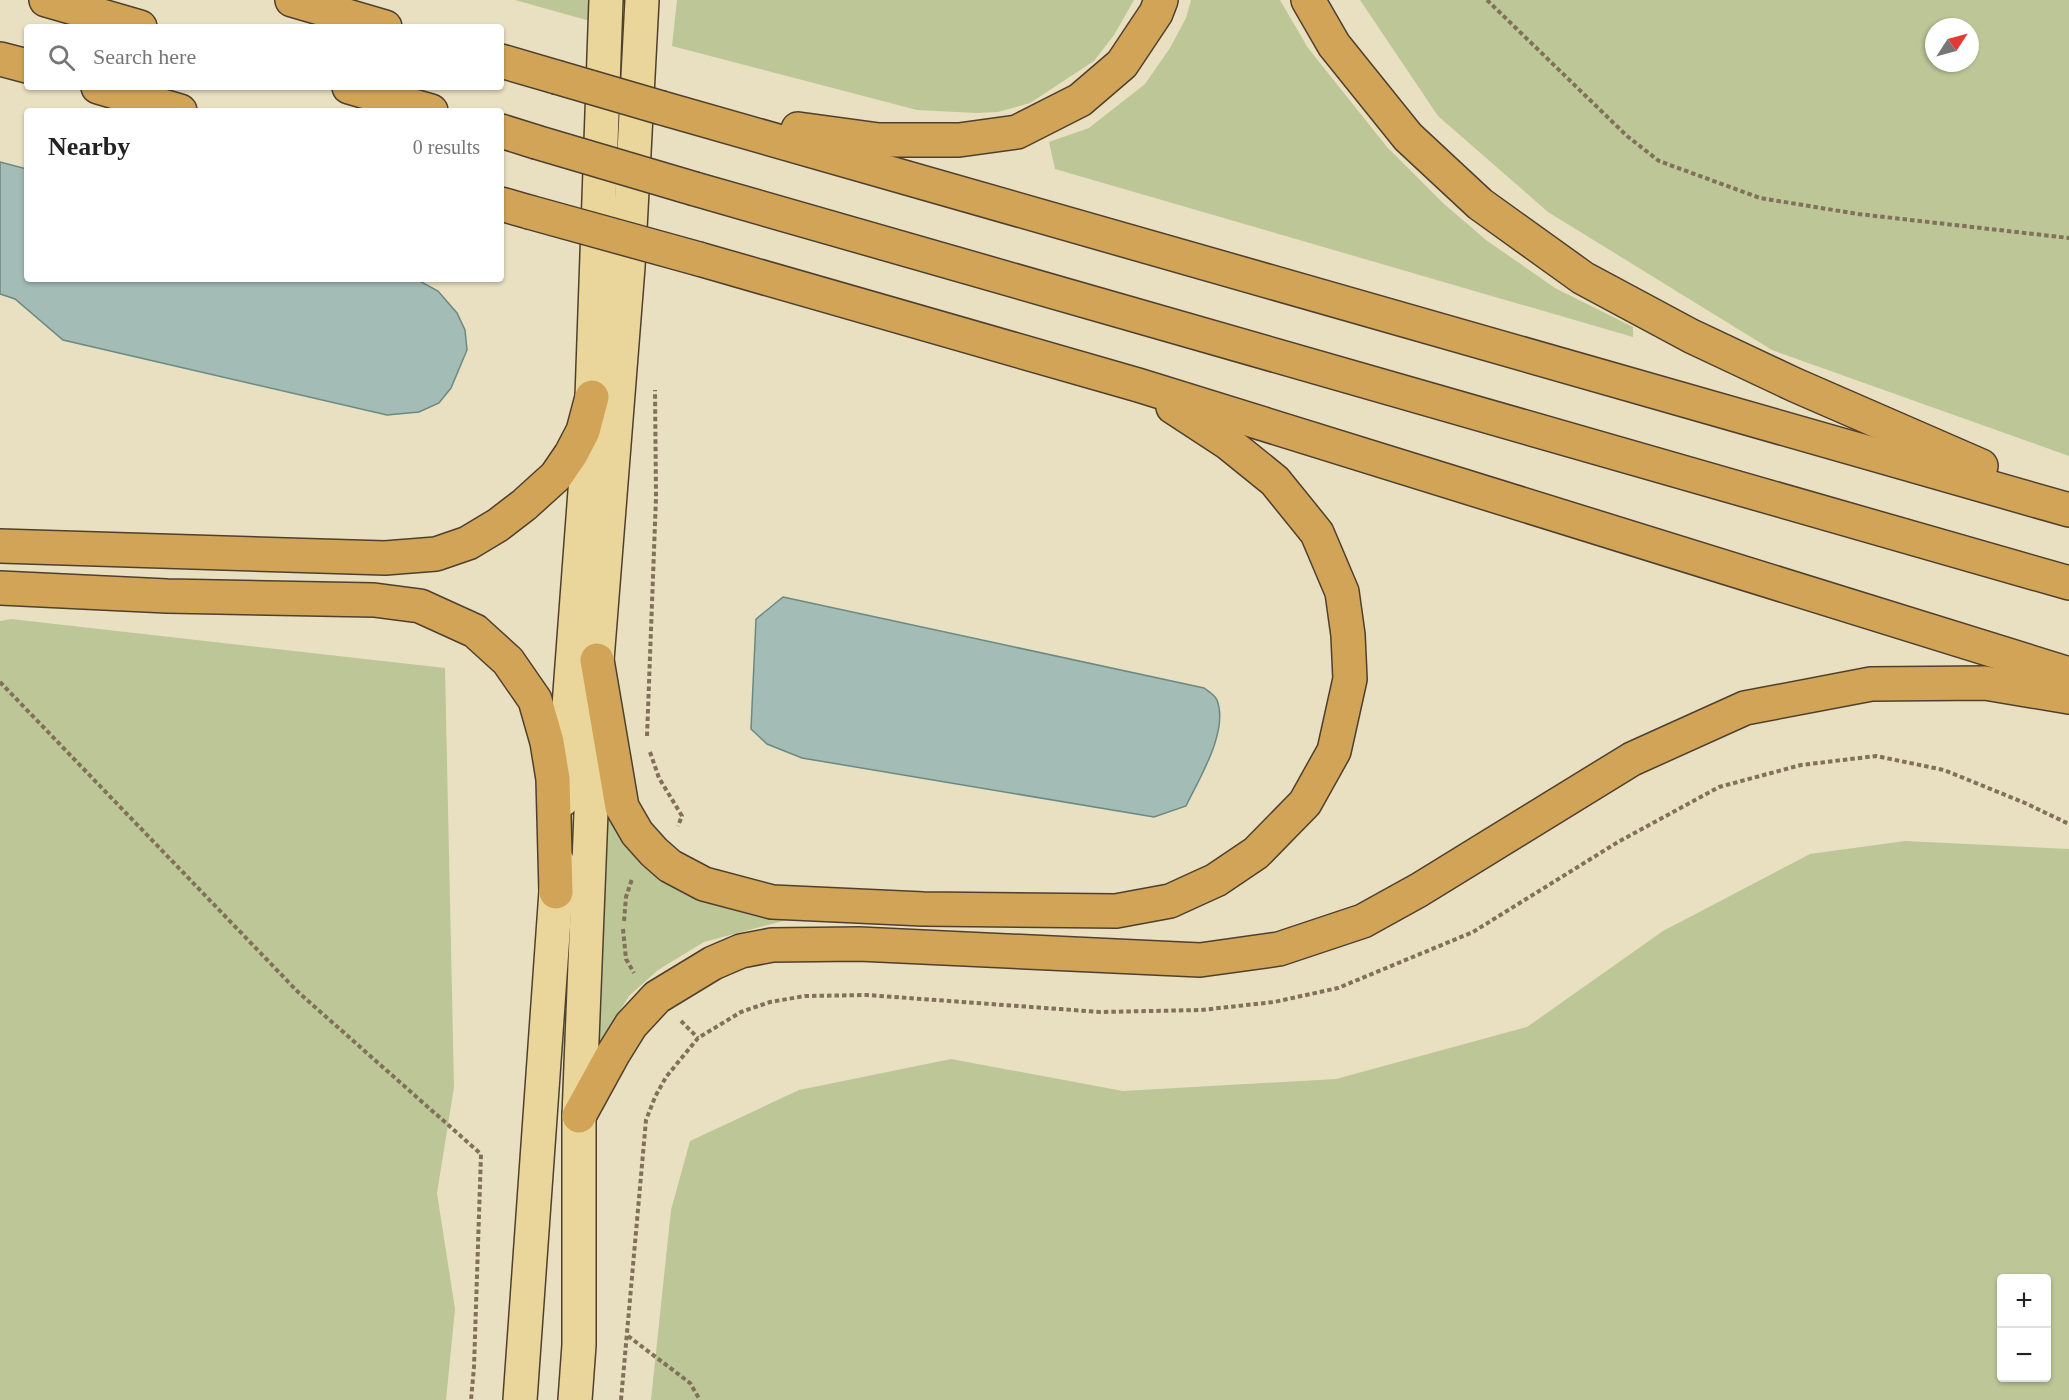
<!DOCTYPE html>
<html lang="en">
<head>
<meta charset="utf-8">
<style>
	:root { --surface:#fff; --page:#f2f2f2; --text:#222; --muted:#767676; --line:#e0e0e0 }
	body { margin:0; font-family:"Times New Roman",serif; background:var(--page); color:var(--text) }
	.controls { position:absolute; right:18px; bottom:18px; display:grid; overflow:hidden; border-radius:6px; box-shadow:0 2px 4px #0004 }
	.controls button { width:54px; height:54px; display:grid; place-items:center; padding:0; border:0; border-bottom:2px solid var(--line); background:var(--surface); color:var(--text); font:30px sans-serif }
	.compass { position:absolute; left:1925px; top:18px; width:54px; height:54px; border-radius:50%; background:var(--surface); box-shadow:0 2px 4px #0004; rotate:54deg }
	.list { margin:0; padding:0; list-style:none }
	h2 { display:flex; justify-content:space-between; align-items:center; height:78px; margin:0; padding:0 24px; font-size:26px }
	h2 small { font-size:20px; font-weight:400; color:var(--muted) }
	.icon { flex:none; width:33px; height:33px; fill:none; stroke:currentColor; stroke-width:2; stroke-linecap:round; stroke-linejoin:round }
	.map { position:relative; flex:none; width:2069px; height:1400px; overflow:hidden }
	.search { position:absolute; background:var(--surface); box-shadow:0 2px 4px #0004; left:24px; top:24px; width:480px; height:66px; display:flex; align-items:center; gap:15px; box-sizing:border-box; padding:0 21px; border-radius:6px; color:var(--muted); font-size:22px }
	.panel { position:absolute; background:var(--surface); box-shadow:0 2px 4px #0004; left:24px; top:108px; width:480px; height:174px; border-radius:6px }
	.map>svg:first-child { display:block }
</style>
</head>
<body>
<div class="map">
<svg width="2069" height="1400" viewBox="0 0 2069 1400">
	<rect width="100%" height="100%" fill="#e9e0c1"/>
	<g fill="#bdc696" fill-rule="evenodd">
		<path d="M515 0H591L590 21Z"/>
		<path d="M677 0H1134L1114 35 1094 61 1030 103 998 112 976 113 917 110 672 46Z"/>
		<path d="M1191 0H1280L1308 48 1387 147 1443 203 1486 240 1555 288 1633 327V337L1055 169 1049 142 1089 128 1145 84 1170 48 1186 18Z"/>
		<path d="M1360 0H2069V456L1772 350 1548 212 1438 116ZM1934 27H1970V63H1934Z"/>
		<path d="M11 619 445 668 454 1087 437 1193 455 1309 446 1400H0V621Z"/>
		<path d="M598 805 615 820 790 919 704 942 658 970 629 996 601 1041 593 1040Z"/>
		<path d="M1905 841 2069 849V1400H651L671 1210 690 1141 799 1090 951 1059 1123 1091 1336 1079 1527 1027 1663 931 1810 854ZM2002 1278H2046V1378H2002Z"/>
	</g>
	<g fill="#a3bcb6" stroke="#6b8983" stroke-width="1.5">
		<path d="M0 162 27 169V279H416L438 291 457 313 465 330 467 350 451 388 439 403 419 412 387 415 63 340 15 299 0 294Z"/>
		<path d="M783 597 1204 688C1208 691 1215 695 1217 700 1229 731 1199 779 1186 806L1154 817 802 758 767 744 751 729 756 619Z"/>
	</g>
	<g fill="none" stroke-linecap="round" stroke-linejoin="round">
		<defs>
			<g id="primary">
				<path d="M562 800 592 397 606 0"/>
				<path d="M520 1400 558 863"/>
				<path d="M575 1400 579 1345V1116L597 660 628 267 642 0"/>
			</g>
			<g id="highway">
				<path d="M46 0 140 27"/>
				<path d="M292 0 385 27"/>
				<path d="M1308 0 1334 45 1408 137 1480 204 1583 278 1691 336 1795 385 1981 466"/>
				<path d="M0 59 27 66"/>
				<path d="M501 61 556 77"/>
				<path d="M98 87 180 111"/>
				<path d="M349 87 431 111"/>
				<path d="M662 108 2069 510"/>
				<path d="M798 129 879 140H959L1017 132 1080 100 1122 64 1156 13 1161 0"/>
				<path d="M501 131 536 142"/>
				<path d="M695 189 2069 583"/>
				<path d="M501 204 529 212"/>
				<path d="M699 259 1138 385 2069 674"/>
				<path d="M0 546 385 558 436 554 468 543 498 525 524 505 556 476 571 454 583 431 592 397"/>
				<path d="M0 588 167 596 374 600 420 606 475 631 508 661 535 700 547 742 553 779 556 892"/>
				<path d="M597 660 622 807 637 833 654 852 670 866 704 884 772 902 923 909 1116 911 1170 901 1216 880 1256 853 1305 803 1334 751 1350 679 1348 635 1342 592 1317 533 1275 481 1228 443 1173 407"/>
				<path d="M579 1116 613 1054 631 1025 657 997 713 963 741 951 772 945 859 944 1200 960 1279 949 1363 921 1419 890 1632 759 1745 708 1871 684 1985 683 2069 697"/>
			</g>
		</defs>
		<use href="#primary" stroke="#4f402e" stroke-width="36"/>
		<use href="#highway" stroke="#4f402e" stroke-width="36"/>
		<g stroke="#81715a" stroke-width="4" stroke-dasharray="4.5 3" stroke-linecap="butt">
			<path d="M1487 0 1627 136 1659 161 1760 198 1858 214 2069 238"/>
			<path d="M0 682 298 992 481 1154 474 1367 471 1400"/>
			<path d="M647 736 656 497 655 390"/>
			<path d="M650 752 659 778 682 816 678 826"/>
			<path d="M624 921 626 897 632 879"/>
			<path d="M623 929 626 959 634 973"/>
			<path d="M681 1021 698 1038"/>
			<path d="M628 1336 690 1383 700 1400"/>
			<path d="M621 1400 646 1120 655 1097 666 1077 698 1038 741 1012 770 1002 805 996 867 995 1100 1012 1201 1010 1274 1002 1338 988 1473 932 1618 842 1719 787 1801 765 1876 756 1944 770 2025 803 2069 824"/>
		</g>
		<use href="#primary" stroke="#ead69b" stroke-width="33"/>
		<use href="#highway" stroke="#d2a458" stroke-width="33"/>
		<defs>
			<g id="highway-bridge">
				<path d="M556 77 662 108"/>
				<path d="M536 142 695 189"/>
				<path d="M529 212 699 259"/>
			</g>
		</defs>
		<use href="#highway-bridge" stroke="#4f402e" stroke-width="36" stroke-linecap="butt"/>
		<use href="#highway-bridge" stroke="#d2a458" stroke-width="33"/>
	</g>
</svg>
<div class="controls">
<button>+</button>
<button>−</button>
</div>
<svg class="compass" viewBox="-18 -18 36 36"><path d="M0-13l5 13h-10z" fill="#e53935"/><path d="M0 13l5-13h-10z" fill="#767676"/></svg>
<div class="search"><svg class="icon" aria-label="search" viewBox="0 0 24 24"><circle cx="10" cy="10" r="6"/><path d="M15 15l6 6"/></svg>Search here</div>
<section class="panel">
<h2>Nearby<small>0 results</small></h2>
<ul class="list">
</ul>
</section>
</div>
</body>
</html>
